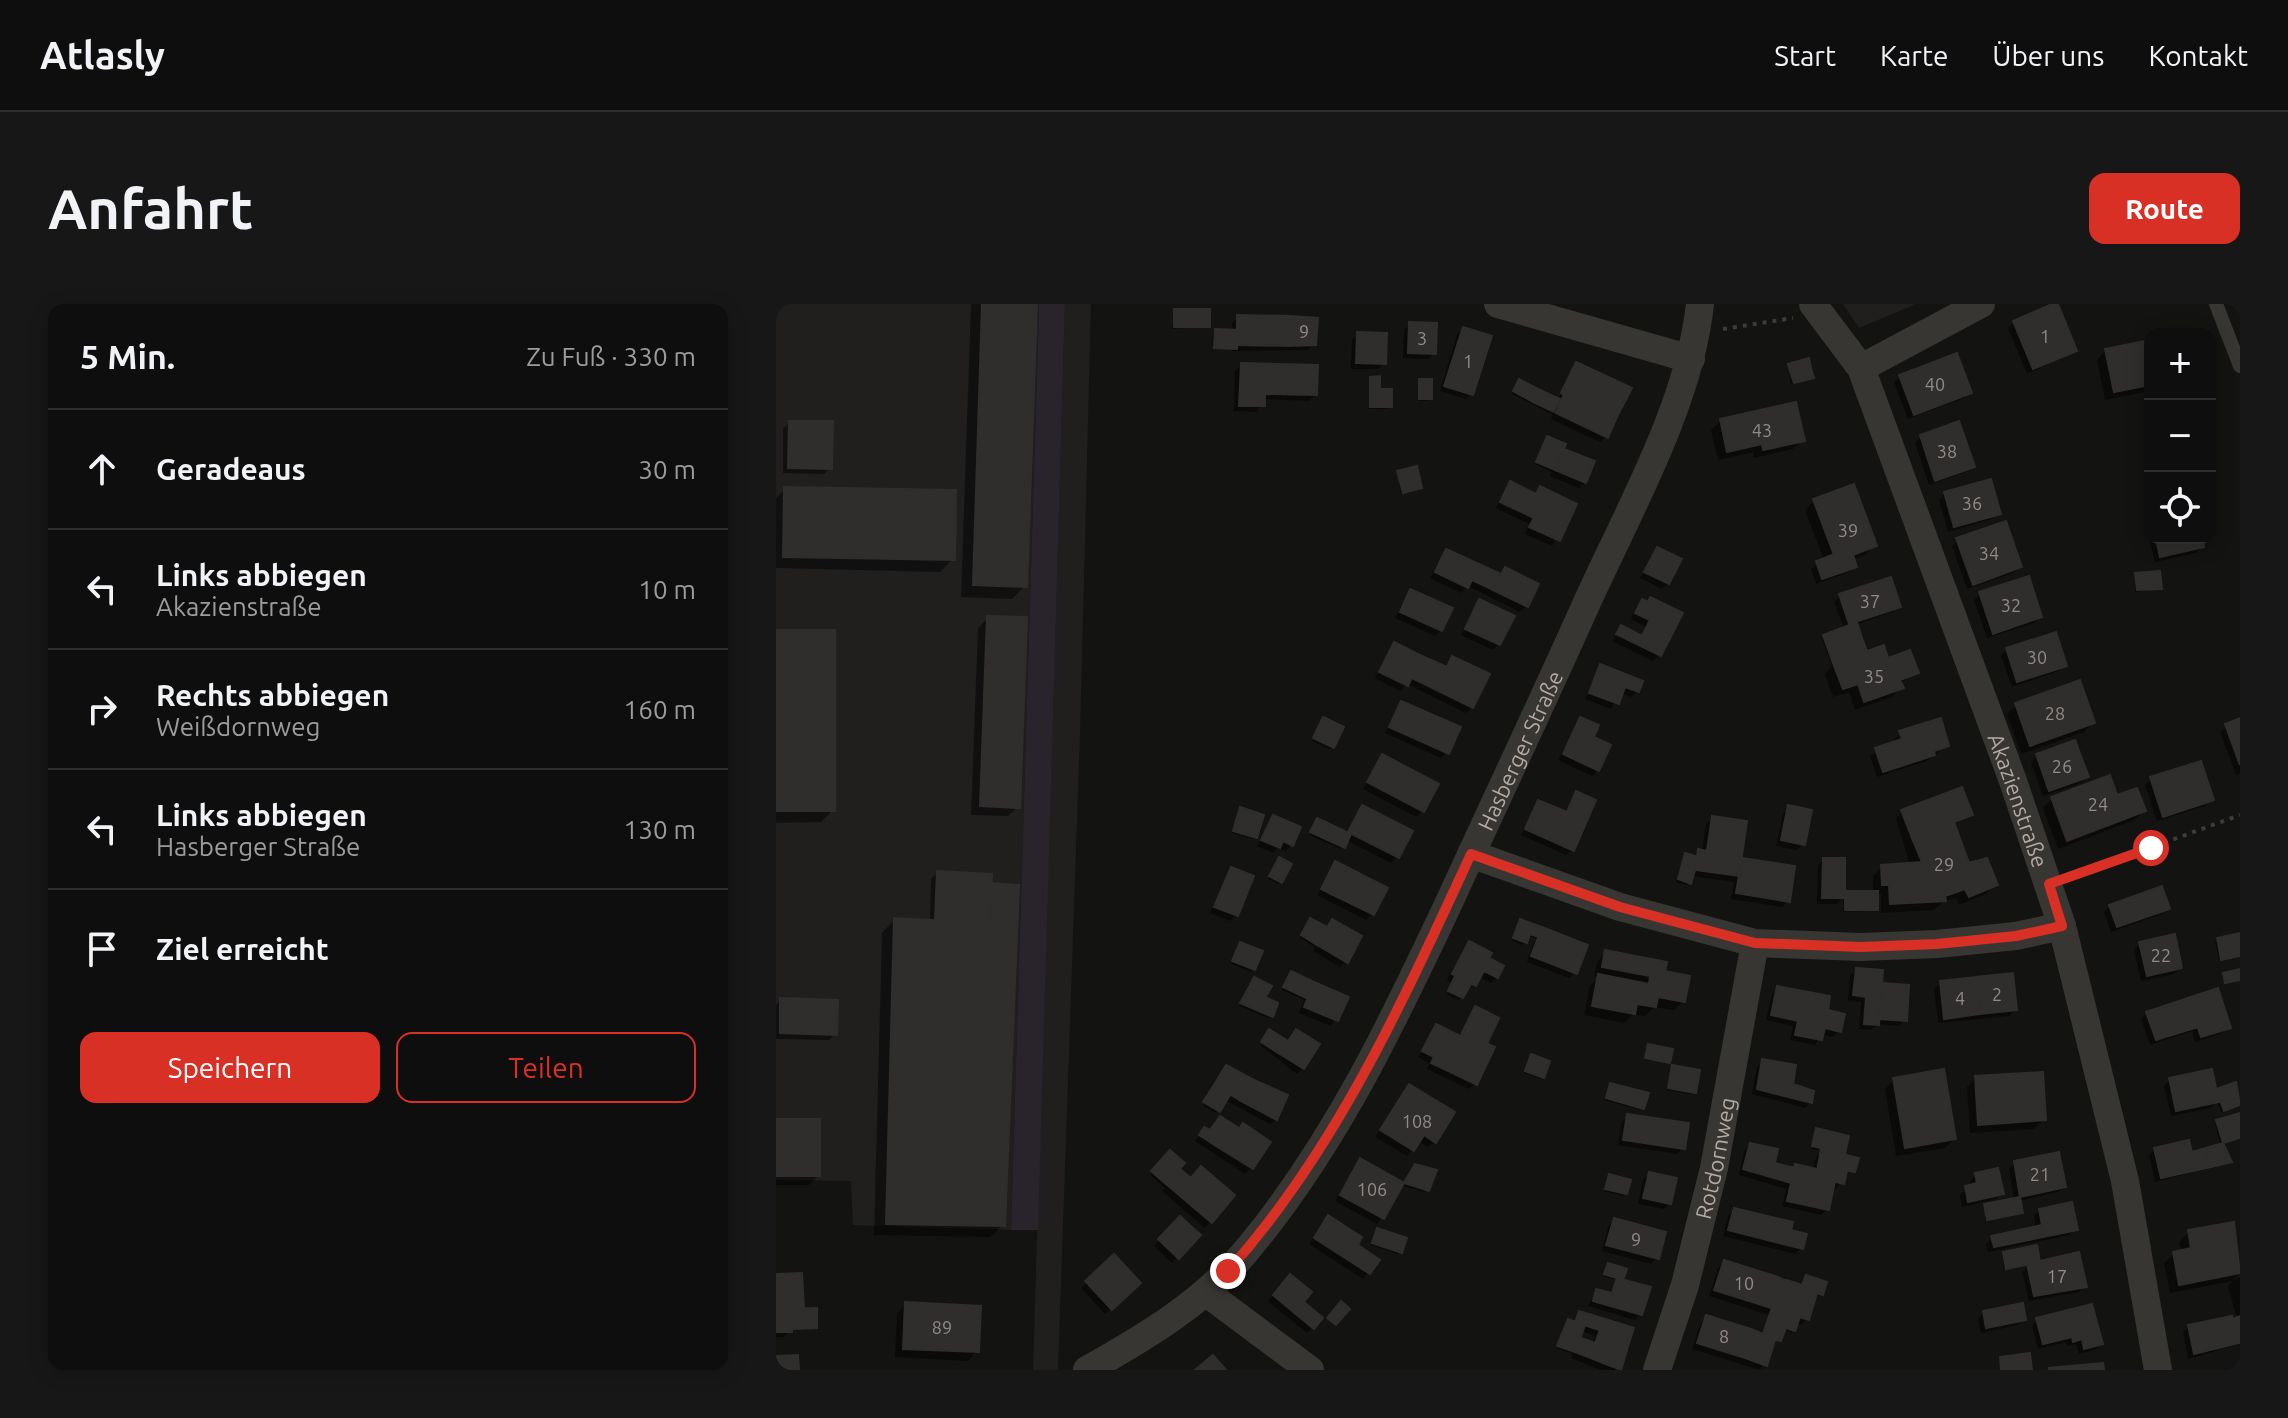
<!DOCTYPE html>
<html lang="de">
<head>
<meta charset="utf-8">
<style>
	:root { --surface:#0e0e0e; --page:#171717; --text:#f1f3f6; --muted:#9b9c9e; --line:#2e2e2e; --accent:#d93025 }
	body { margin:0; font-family:Ubuntu,sans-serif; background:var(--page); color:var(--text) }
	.controls { position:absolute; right:24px; top:24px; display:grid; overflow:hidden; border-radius:16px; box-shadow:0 4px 20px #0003 }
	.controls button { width:72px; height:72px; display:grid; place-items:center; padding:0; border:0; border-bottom:2px solid var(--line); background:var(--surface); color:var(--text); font:40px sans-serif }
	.stop { position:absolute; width:24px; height:24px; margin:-18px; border:6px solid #d93025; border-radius:50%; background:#fff }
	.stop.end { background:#d93025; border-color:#fff; box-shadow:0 2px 8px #0008 }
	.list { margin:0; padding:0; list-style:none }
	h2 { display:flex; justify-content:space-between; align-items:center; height:104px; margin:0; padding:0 32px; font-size:34px }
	h2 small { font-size:26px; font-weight:400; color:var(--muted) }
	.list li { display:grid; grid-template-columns:52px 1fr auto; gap:24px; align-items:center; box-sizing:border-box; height:120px; padding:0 32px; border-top:2px solid var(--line) }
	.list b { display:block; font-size:30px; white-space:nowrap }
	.list p { margin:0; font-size:26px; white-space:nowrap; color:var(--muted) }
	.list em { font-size:26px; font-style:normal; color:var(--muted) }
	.actions { display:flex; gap:16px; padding:24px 32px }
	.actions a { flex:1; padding:18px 0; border:2px solid var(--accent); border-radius:16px; text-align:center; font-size:28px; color:var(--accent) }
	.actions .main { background:var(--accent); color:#fff }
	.icon { flex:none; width:44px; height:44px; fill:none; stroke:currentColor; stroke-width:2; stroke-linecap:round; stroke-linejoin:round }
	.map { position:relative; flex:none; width:1464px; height:1066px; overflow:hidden; border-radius:16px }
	header { display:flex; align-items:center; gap:48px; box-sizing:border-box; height:112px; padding:0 40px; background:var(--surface); border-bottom:2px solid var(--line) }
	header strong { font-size:38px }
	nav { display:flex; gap:44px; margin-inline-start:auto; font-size:28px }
	.intro { display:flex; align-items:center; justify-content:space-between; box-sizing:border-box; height:192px; padding:0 48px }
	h1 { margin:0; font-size:56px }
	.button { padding:20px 36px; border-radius:16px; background:var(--accent); color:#fff; font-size:28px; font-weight:700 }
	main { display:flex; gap:48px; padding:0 48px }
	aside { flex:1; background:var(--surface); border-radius:16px; box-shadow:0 4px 20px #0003 }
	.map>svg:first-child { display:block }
</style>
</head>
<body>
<header>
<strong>Atlasly</strong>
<nav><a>Start</a><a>Karte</a><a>Über uns</a><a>Kontakt</a></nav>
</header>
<div class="intro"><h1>Anfahrt</h1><a class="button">Route</a></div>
<main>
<aside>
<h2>5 Min.<small>Zu Fuß · 330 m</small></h2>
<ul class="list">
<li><svg class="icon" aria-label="ahead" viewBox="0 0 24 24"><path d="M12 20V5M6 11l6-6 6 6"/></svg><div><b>Geradeaus</b></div><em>30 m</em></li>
<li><svg class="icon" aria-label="left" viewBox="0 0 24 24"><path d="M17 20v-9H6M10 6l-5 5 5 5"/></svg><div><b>Links abbiegen</b><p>Akazienstraße</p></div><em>10 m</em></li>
<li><svg class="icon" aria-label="right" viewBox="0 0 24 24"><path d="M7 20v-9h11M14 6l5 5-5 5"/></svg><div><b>Rechts abbiegen</b><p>Weißdornweg</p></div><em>160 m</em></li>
<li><svg class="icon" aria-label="left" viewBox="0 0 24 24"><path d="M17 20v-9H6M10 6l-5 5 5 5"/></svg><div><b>Links abbiegen</b><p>Hasberger Straße</p></div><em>130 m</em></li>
<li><svg class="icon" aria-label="arrive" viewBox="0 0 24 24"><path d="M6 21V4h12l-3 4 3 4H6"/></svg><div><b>Ziel erreicht</b></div></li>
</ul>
<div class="actions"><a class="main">Speichern</a><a>Teilen</a></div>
</aside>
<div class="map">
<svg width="1464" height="1066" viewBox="0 0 1464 1066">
	<rect width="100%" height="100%" fill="#131312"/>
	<g fill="#201f1e">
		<path d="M0 0H263L235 926 77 921 75 877 0 876Z"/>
		<path d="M289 0H315L304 430 282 1066H257Z"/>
		<path d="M1067 0H1140L1083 24Z"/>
	</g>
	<path fill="#29232b" d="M263 0H289L262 926H235Z"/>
	<g fill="#0007" fill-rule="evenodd">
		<path d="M195 0H259L249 282 236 295 185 293Z"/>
		<path d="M399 7 432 22 396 25Z"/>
		<path d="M462 13 538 40 532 46 456 47V43L436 42 437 29 456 28V19Z"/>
		<path d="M1238 18 1299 47 1251 70 1232 24Z"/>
		<path d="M634 20 658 49 652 55 627 54 628 26Z"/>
		<path d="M687 25 696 90 690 95 664 87 681 31Z"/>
		<path d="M582 30 608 59 602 65H575L576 36Z"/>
		<path d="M1374 38V87L1329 96 1321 56 1330 46Z"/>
		<path d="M465 61 539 91 533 97 487 95 481 108 458 107 459 67Z"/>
		<path d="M800 61 830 133 824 138 775 115 777 111 736 90 741 80 782 96Z"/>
		<path d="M1013 62 1036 74 1015 81Z"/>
		<path d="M1124 73 1193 88 1188 94 1132 115 1118 78Z"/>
		<path d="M595 75 614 102 612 105H593Z"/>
		<path d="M644 77 654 94 652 97H642Z"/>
		<path d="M945 117 1027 136 1017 145 978 154 977 148 942 156 935 126Z"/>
		<path d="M13 119 54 164 48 170 7 169V125Z"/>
		<path d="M1145 133 1196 162 1190 168 1153 181 1139 139Z"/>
		<path d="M769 137 782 154 788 148 809 178 803 184 774 172 776 168 759 160Z"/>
		<path d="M622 168 644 183 625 190Z"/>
		<path d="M734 180 758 191 764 185 799 201 776 242 749 230 753 220 720 204Z"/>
		<path d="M9 185 177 255 164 268 0 264V194Z"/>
		<path d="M1169 190 1222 209 1216 215 1172 228 1163 196Z"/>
		<path d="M1038 197 1099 241 1089 251 1077 255 1079 262 1073 268 1040 280 1035 265 1048 256 1029 206Z"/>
		<path d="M1374 205V234H1424L1426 243 1420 249 1379 258 1368 211Z"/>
		<path d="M1182 236 1244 263 1238 269 1191 285 1176 242Z"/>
		<path d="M881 246 892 279 886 285 864 274Z"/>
		<path d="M670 247 723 272 729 265 750 302 744 308 692 282 685 289 654 274Z"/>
		<path d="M1360 271 1384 284 1359 288Z"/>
		<path d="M635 287 665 326 659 332 619 314Z"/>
		<path d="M1204 290 1264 313 1258 319 1211 334 1198 296Z"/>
		<path d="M1064 292 1123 302 1117 308 1079 321 1089 346 1140 368 1124 380 1125 384 1116 393 1079 406 1073 388 1057 393 1049 370 1056 362 1046 335 1068 325 1058 298Z"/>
		<path d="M875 295 883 351 877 357 836 337 846 323 865 333 870 323 855 315 860 303Z"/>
		<path d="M704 297 723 340 717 346 685 331Z"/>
		<path d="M212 314 242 503 232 512 195 511 202 324Z"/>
		<path d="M0 328 57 506 45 518 0 519Z"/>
		<path d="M618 341 669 365 677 354 696 403 690 409 631 380 624 387 599 374Z"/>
		<path d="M1231 346 1289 361 1283 367 1236 383 1225 352Z"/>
		<path d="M825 363 864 378 861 387 855 393 844 389 835 405 809 395Z"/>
		<path d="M626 399 671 448 665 454 609 429Z"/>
		<path d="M1240 401 1317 419 1308 428 1245 450 1231 410Z"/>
		<path d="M547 415 556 443 554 445 536 437Z"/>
		<path d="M804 415 822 466 816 472 782 456Z"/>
		<path d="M1464 416V469L1460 471 1444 428Z"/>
		<path d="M1125 429 1171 441 1151 457 1101 473 1094 452 1120 439 1119 435Z"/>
		<path d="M1261 452 1311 473 1305 479 1267 492 1255 458Z"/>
		<path d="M607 453 646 507 640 513 587 485Z"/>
		<path d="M1375 475 1435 496 1429 502 1381 517 1369 481Z"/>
		<path d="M801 489 796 546 790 551 745 531 763 498 789 509Z"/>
		<path d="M1340 494 1368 507 1358 516 1282 545 1267 504 1276 495Z"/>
		<path d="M586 503 621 553 615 559 570 536 565 545 533 531 541 516 570 529Z"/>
		<path d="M1013 504 1027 540 1021 546 1000 542 1007 510Z"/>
		<path d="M1126 508 1194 511 1177 521 1192 562 1219 581 1210 590 1183 601 1180 594 1167 598 1158 606 1105 609V590H1100L1098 607 1067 608V593L1061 600H1041L1042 562 1048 556 1067 589H1097V572L1106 563 1134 561 1120 514Z"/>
		<path d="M464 509 479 533 477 535 456 529Z"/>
		<path d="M497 513 515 541 510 547 502 543 497 549 481 542Z"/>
		<path d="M936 514 963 556 1017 564 1012 597 1006 603 955 595 958 578 916 572 911 581 900 578 907 554 926 548 930 520Z"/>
		<path d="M501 558 505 578 502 580 492 575Z"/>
		<path d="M560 560 596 610 590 616 541 591Z"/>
		<path d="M455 565 460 611 454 617 434 609Z"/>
		<path d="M161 569 214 572 227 921 214 933 98 931 106 629 118 616 154 618 155 575Z"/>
		<path d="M1334 602 1392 604 1386 610 1335 628 1328 608Z"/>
		<path d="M535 617 551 626 556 617 570 657 564 663 537 647 539 643 524 634Z"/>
		<path d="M744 617 765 625 799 669 793 674 751 658 760 634 752 632 747 641 736 637Z"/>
		<path d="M1464 631V653L1443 657 1439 638Z"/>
		<path d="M693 639 710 655 721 673 715 679 703 673 683 696 671 690 676 679 671 676Z"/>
		<path d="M464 640 478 665 475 668 455 660Z"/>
		<path d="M1364 640 1404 664 1398 670 1365 677 1358 646Z"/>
		<path d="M830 648 886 668 907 697 898 706 878 703 869 712 857 710 848 719 808 711 814 682 823 673 818 672 821 658Z"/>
		<path d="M1080 666 1104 681 1131 683 1129 716 1123 722 1101 720 1095 726 1083 725 1085 698 1072 697 1074 672Z"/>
		<path d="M513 672 570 694 555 722 523 709 528 696 506 686Z"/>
		<path d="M476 678 495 712 493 714 463 702Z"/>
		<path d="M1164 679 1239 706 1233 712 1162 719 1158 685Z"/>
		<path d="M1002 684 1049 707 1063 727 1057 733 1045 730 1039 741 1014 736 1017 722 990 716 996 690Z"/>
		<path d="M5 696 59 730 53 736 0 735V701Z"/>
		<path d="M699 705 708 742 699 780 693 785 651 765 654 759 642 753 660 723 684 734Z"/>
		<path d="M1371 709 1453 723 1447 729 1419 738 1416 727 1374 741 1365 715Z"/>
		<path d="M493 727 511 739 520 727 527 764 521 770 484 741Z"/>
		<path d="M873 742 892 758 868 756Z"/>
		<path d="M756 752 766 773 764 775 748 769Z"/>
		<path d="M987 757 1015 781 1035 798 1029 804 976 790 981 763Z"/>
		<path d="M450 763 500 815 494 820 449 796 440 809 426 801Z"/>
		<path d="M896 763 918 788 916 790 890 786Z"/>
		<path d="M1200 774 1268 815 1258 825 1194 829 1191 783Z"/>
		<path d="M1118 776 1178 835 1169 844 1120 852 1109 785Z"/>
		<path d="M1394 776 1439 787 1458 780 1464 801 1445 808 1441 797 1435 804 1395 812 1388 782Z"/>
		<path d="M834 781 867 804 864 806 828 796Z"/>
		<path d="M633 782 658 838 652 843 642 837 631 852 599 833Z"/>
		<path d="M852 812 907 844 901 850 842 841 846 818Z"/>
		<path d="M444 814 463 826 475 864 469 870 419 837 428 825 433 828Z"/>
		<path d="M1464 815V835L1446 840 1451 860 1379 878 1373 851 1379 845 1415 850 1445 842 1439 820Z"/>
		<path d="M0 817 42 872 33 881H0Z"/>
		<path d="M1041 826 1067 849 1064 852 1078 867 1067 873 1060 885 1056 884 1051 905 1045 911 1006 902 1010 885 963 871 968 847 974 841 996 861 1037 866 1040 853 1046 847 1035 845Z"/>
		<path d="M394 848 397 874 415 876 457 891 429 924 386 887 389 884 374 871Z"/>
		<path d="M584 857 628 881 637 865 651 886 648 888 625 881 601 920 559 897Z"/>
		<path d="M1239 859 1288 882 1282 888 1242 897V911L1209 917V902L1238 896 1233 865Z"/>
		<path d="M873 870 894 899 888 905 862 900 867 876Z"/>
		<path d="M1200 871 1226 889 1220 895 1186 903 1184 890 1196 883 1194 877Z"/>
		<path d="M833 873 849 889 847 892 828 887Z"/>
		<path d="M958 906 1012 927 1025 944 1019 950 947 932 952 912Z"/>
		<path d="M1264 906 1299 925 1293 931 1212 948 1210 940 1216 934 1260 924 1258 912Z"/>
		<path d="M404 914 422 931 396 959 378 942Z"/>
		<path d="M553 914 579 941 601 956 587 975 533 940Z"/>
		<path d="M838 917 881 954 875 960 826 947 832 923Z"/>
		<path d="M1456 920 1464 960V969L1457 976 1464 974V1040L1412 1055 1407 1028 1413 1022 1461 1015 1452 982 1457 977 1394 989 1388 959 1398 950 1406 948 1403 938 1413 928Z"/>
		<path d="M601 926 624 948 622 950 595 941Z"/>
		<path d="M1227 950 1263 960 1309 982 1303 988 1253 997 1246 968 1254 961 1228 966Z"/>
		<path d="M338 953 362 979 329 1010 305 984Z"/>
		<path d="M948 958 1024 986 1030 973 1044 992 1039 991 1031 1015 1025 1021 1020 1019 1015 1028 1007 1026 984 1066 916 1045 924 1020 930 1014 984 1031 990 1023 993 1011 933 992 942 964Z"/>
		<path d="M832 961 865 1010 859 1016 812 1002 821 987 833 990 841 976 827 972Z"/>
		<path d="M25 971 26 1007 39 1023 14 1026 8 1033H0V972Z"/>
		<path d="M508 978 544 1015 531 1029 492 997Z"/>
		<path d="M130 1000 201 1047 192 1057 119 1053 121 1010Z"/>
		<path d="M803 1009 856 1025 842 1066H825L795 1054 796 1050 780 1044 790 1020 796 1019ZM805 1027 819 1032 816 1040 805 1036 799 1042Z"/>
		<path d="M1208 1009 1248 1015 1242 1021 1205 1029 1202 1015Z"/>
		<path d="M1261 1016 1325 1040 1319 1046 1303 1050 1300 1040 1291 1042 1290 1038 1262 1045 1256 1022Z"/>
	</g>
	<g fill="#2f2e2d" stroke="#2f2e2c" stroke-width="2">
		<path d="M206 0H261L251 283 197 281Z"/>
		<path d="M1276 0H1282L1301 47 1257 65 1237 17Z"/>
		<rect x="398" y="5" width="36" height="18"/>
		<path d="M461 11 514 12V42L461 41Z"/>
		<path d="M514 12 542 14 540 41 514 42Z"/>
		<path d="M633 18 661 19 660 50 632 49Z"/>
		<path d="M687 23 716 32 697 91 668 82Z"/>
		<path d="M439 25 462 26 461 45 438 44Z"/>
		<path d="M581 28 611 29 610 60 580 59Z"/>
		<path d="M1374 36V81L1338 88 1329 45Z"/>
		<path d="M1181 49 1196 89 1138 111 1123 71Z"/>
		<path d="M1033 54 1035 64 1015 70 1012 60Z"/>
		<path d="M800 58 856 84 840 115 785 89Z"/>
		<path d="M465 59 542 61 541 91 489 90V102H463Z"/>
		<path d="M1035 64 1038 74 1018 79 1015 70Z"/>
		<path d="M604 72V85H616V103H594V73Z"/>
		<rect x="643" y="75" width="13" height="20"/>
		<path d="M743 75 764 86 757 98 737 87Z"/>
		<path d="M764 86 784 95 778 108 757 98Z"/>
		<path d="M788 90 840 115 832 134 780 109Z"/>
		<path d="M1020 98 1029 137 987 146 986 140 951 148 944 115Z"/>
		<path d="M13 117H57L56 165 12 164Z"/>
		<path d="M1183 117 1199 163 1159 177 1144 131Z"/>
		<path d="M771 132 790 140 779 166 760 158Z"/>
		<path d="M788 145 819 157 810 179 779 166Z"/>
		<path d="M641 162 646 184 627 189 621 167Z"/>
		<path d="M1215 175 1225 210 1178 223 1168 188Z"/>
		<path d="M734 177 760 190 764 182 801 200 784 237 753 223 758 214 724 198Z"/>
		<path d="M1078 180 1101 242 1077 251 1075 244 1058 251 1037 195Z"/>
		<path d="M8 183 180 186 179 256 7 253Z"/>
		<path d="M1230 217 1246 263 1197 281 1180 234Z"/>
		<path d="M1380 234H1426L1428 243 1384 253Z"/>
		<path d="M881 243 906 255 893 280 868 268Z"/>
		<path d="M1075 244 1081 263 1046 275 1040 257Z"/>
		<path d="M670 245 725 270 717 286 696 276 692 284 659 268Z"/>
		<path d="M729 263 763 280 752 303 717 286Z"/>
		<path d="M1384 267 1386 285 1361 286 1359 269Z"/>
		<path d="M1253 272 1266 313 1217 330 1203 288Z"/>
		<path d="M1115 273 1125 303 1073 320 1063 290Z"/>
		<path d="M634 285 677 304 666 327 624 308Z"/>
		<path d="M874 293 907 309 885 352 840 330 845 321 866 332 874 316 859 309 866 295 872 298Z"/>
		<path d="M703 295 739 312 724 341 689 325Z"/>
		<path d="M211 312 251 313 244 504 204 502Z"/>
		<path d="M1081 318 1086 334 1052 345 1047 331Z"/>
		<rect x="0" y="326" width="59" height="181"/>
		<path d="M1280 328 1291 362 1241 378 1230 344Z"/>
		<path d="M1086 334 1091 347 1057 359 1052 345Z"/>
		<path d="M618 338 646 352 632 382 603 368Z"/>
		<path d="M1108 341 1112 354 1134 346 1143 369 1124 376 1128 384 1088 398 1082 380 1067 385 1057 359Z"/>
		<path d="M646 352 671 363 676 352 714 370 697 404 636 374Z"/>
		<path d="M824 360 867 377 863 388 849 383 843 400 813 389Z"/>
		<path d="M1304 376 1319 419 1254 442 1239 399Z"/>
		<path d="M625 397 685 423 673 450 613 423Z"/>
		<path d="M547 413 568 423 558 444 537 434Z"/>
		<path d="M804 413 823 421 818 433 835 441 823 467 787 450Z"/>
		<path d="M1165 414 1173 442 1158 447 1159 451 1107 468 1099 444 1126 435 1123 427Z"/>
		<path d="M1464 414V461L1449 420Z"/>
		<path d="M1299 436 1313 473 1273 487 1260 450Z"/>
		<path d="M606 450 663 480 648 508 591 478Z"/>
		<path d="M1425 457 1438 496 1387 513 1374 473Z"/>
		<path d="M1334 471 1341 491 1361 484 1370 507 1291 537 1275 493Z"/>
		<path d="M1186 483 1197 511 1136 534 1125 506Z"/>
		<path d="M800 487 820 496 798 547 749 525 762 496 791 508Z"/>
		<path d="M586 501 637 527 623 554 572 528Z"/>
		<path d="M1012 501 1036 506 1029 541 1005 536Z"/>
		<path d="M464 503 488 511 481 534 457 527Z"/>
		<path d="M497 511 525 523 517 542 507 537 504 544 485 536Z"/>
		<path d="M936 512 971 517 963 572 919 566 922 545 931 547Z"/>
		<path d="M541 514 575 530 569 544 534 528Z"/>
		<path d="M1178 518 1193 559 1211 554 1222 581 1193 593 1189 585 1169 592 1170 597 1114 600 1113 581H1106L1105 561 1146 558 1136 534Z"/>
		<path d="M909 549 923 553 915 580 902 575Z"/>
		<path d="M503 553 516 560 506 579 493 572Z"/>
		<path d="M966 554 1019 562 1014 598 960 589Z"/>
		<path d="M1047 554H1069V594H1046Z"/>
		<path d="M559 557 612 584 598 611 545 585Z"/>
		<path d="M455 563 478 572 462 612 438 603Z"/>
		<path d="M161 567 216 570 214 619 159 616Z"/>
		<path d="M215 579 243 581 229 922 110 920 118 614 214 619Z"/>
		<path d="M1386 582 1394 605 1341 623 1333 601Z"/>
		<rect x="1069" y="587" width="33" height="19"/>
		<path d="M534 614 551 623 541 641 525 631Z"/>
		<path d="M556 615 586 632 572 659 541 641Z"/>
		<path d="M744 615 766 623 763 633 754 630 751 639 737 634Z"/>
		<path d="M766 623 812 641 801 670 755 652Z"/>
		<path d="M1464 629V652L1445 656 1441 634Z"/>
		<path d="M1399 630 1406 664 1371 672 1363 638Z"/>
		<path d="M693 637 716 649 713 654 728 662 722 674 708 667 700 682 676 670Z"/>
		<path d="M464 638 487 647 479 666 456 657Z"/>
		<path d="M829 646 891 658 889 667 914 672 909 698 882 693 880 703 861 700 859 710 816 702 822 670 873 680 874 672 826 663Z"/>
		<path d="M1080 664 1107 666 1103 721 1088 720 1090 693 1077 691Z"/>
		<path d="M1464 665V676L1449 679 1447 669Z"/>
		<path d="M515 667 538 678 530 694 507 683Z"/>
		<path d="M1237 669 1241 706 1204 710 1200 673Z"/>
		<path d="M679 672 695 680 687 694 672 687Z"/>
		<path d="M478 673 496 682 489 694 472 685Z"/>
		<path d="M1200 673 1204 710 1168 715 1164 677Z"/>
		<path d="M538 678 573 693 562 717 528 703Z"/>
		<path d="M1106 679 1133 681 1131 717 1104 715Z"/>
		<path d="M1001 682 1054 692 1052 706 1069 710 1065 728 1049 724 1046 736 1019 731 1022 717 995 711Z"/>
		<path d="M1442 684 1455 724 1425 733 1412 694Z"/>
		<path d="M472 685 502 699 497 713 464 699Z"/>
		<path d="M4 694 62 696 61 731 4 729Z"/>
		<path d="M1412 694 1422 723 1380 736 1370 708Z"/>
		<path d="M699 702 723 714 711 740 686 729Z"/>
		<path d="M660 720 686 733 670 766 655 759 658 753 646 747Z"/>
		<path d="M493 725 512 737 504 750 485 738Z"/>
		<path d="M520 725 544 740 528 765 504 750Z"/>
		<path d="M686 729 719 743 701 781 670 766Z"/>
		<path d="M872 740 897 745 894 759 869 754Z"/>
		<path d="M755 750 774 757 768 774 749 767Z"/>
		<path d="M986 755 1020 761 1017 780 1038 787 1036 799 981 785Z"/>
		<path d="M450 761 478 776 467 798 438 781Z"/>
		<path d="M896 761 924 766 920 789 892 784Z"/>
		<path d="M1168 765 1180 835 1129 844 1117 774Z"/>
		<path d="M1436 765 1443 798 1400 807 1393 774Z"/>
		<path d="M1267 768 1270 816 1202 821 1199 772Z"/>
		<path d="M478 776 512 791 501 816 467 798Z"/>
		<path d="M1460 778 1464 801 1448 807 1440 785Z"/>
		<path d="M834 779 873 789 868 805 830 794Z"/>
		<path d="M633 780 679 808 660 839 648 831 638 847 604 826Z"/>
		<path d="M438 781 454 791 444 808 427 798Z"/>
		<path d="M1464 809V834L1447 839 1440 816Z"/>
		<path d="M851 810 913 819 909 845 847 836Z"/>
		<path d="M444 812 463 824 448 847 423 831 428 823 434 826Z"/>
		<rect x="0" y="815" width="44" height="57"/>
		<path d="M467 819 495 838 477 865 448 847Z"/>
		<path d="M1040 824 1073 832 1069 850 1036 842Z"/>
		<path d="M1413 836 1416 848 1430 844 1435 863 1385 874 1378 844Z"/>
		<path d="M974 839 1002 845 999 859 1019 864 1015 879 967 865Z"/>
		<path d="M1447 839 1456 858 1435 863 1430 844Z"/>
		<path d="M1045 845 1083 854 1079 868 1071 867 1068 880 1040 873Z"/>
		<path d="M394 846 409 859 390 880 375 867Z"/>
		<path d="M1283 848 1290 883 1244 893 1238 857Z"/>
		<path d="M584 854 628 879 608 915 564 891Z"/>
		<path d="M639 860 661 866 653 887 628 879Z"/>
		<path d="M1019 860 1041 865 1040 873 1059 877 1053 906 1011 897Z"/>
		<path d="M425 862 459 891 436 919 390 880 404 865 415 874Z"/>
		<path d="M1222 864 1228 890 1192 898 1189 882 1201 879 1199 869Z"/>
		<path d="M873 868 901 874 895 900 867 894Z"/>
		<path d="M833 870 855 876 851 890 829 885Z"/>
		<path d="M1244 893 1247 909 1211 916 1208 900Z"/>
		<path d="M1296 898 1302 926 1218 943 1215 932 1266 921 1263 905Z"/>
		<path d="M958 904 1017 918 1015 926 1031 930 1027 945 952 926Z"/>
		<path d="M552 911 586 933 582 941 604 956 594 970 538 934Z"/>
		<path d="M404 912 425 931 403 955 382 935Z"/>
		<path d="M838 914 890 928 883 955 830 941Z"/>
		<path d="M1458 918 1464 969 1403 981 1397 948 1415 944 1412 926Z"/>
		<path d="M601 924 631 934 626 949 596 939Z"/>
		<path d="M1261 941 1264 958 1230 965 1227 948Z"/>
		<path d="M1303 948 1311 983 1258 992 1251 960Z"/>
		<path d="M338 950 365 979 336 1006 309 977Z"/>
		<path d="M948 956 999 972 989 1002 938 986Z"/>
		<path d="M832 959 851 965 847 976 828 970Z"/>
		<path d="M26 969 28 1004 15 1005 16 1028H0V970Z"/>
		<path d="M514 970 536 988 528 998 547 1014 538 1025 497 991Z"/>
		<path d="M1030 971 1051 978 1047 991 1010 979 1011 976 1026 981Z"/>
		<path d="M999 972 1041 989 1033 1016 989 1002Z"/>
		<path d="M841 974 875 983 866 1011 817 997 820 985 836 989Z"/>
		<path d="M565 997 574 1005 560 1021 551 1014Z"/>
		<path d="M129 998 205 1002 203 1048 127 1045Z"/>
		<path d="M1247 999 1250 1016 1210 1024 1207 1007Z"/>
		<path d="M1316 1000 1327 1040 1308 1045 1306 1035 1297 1038 1296 1033 1267 1040 1260 1014Z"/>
		<path d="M41 1004V1024L16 1025 15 1005Z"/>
		<path d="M996 1004 1024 1013 1019 1027 991 1018Z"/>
		<path d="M803 1007 858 1024 854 1036 799 1018Z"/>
		<path d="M930 1011 975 1025 966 1053 921 1039Z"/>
		<path d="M1456 1012 1463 1039 1418 1050 1412 1021Z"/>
		<path d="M1464 1012V1039H1463L1456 1015Z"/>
		<path d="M792 1015 809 1021 799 1048 781 1042Z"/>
		<path d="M991 1018 1010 1024 1005 1037 999 1036 991 1062 966 1053 975 1025 987 1030Z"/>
		<path d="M824 1026 854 1036 845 1066 799 1048 805 1034 819 1039Z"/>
		<path d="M1254 1049 1256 1066H1225L1224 1053Z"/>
		<path d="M22 1051 23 1066H0V1052Z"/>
		<path d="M437 1051 450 1066H419Z"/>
		<path d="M1327 1059 1328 1066H1273V1064Z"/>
	</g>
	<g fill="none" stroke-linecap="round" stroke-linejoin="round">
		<g stroke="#3f3b39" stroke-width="4" stroke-dasharray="4 6" stroke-linecap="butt">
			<path d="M947 25 1017 14"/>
			<path d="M1294 573 1464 511"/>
		</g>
		<path stroke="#383633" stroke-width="14" d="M1440 0 1464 62"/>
		<g stroke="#383633" stroke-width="28">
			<path d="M722 0 915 55"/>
			<path id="s1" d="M1037 0 1085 64 1237 477 1286 622 1349 877 1382 1066"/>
			<path d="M1085 64 1205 0"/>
			<path d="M695 550 844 603 979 639 1085 643 1161 640 1240 632 1286 622"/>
			<path d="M432 990 534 1066"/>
			<path id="s2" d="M311 1066C371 1032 427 999 471 946 560 839 618 716 676 592 720 496 765 401 808 305 850 211 913 103 924 0"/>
			<path id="s3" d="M881 1066 909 981 938 864 979 639"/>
		</g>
	</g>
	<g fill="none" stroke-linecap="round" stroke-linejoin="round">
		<path stroke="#d93025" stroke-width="10" d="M452 967C561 845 627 697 695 550L844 603 979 639 1085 643 1161 640 1240 632 1286 622 1273 580 1375 544"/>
	</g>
	<g text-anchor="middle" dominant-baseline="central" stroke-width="7" stroke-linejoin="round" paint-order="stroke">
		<g font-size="18" fill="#928a87">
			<text x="528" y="27">9</text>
			<text x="1269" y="32">1</text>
			<text x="646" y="34">3</text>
			<text x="692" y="57">1</text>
			<text x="1159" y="80">40</text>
			<text x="986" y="126">43</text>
			<text x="1171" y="147">38</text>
			<text x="1196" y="199">36</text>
			<text x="1072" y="226">39</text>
			<text x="1213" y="249">34</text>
			<text x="1094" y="297">37</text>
			<text x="1235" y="301">32</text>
			<text x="1261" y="353">30</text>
			<text x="1098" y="372">35</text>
			<text x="1279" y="409">28</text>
			<text x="1286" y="462">26</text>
			<text x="1322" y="500">24</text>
			<text x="1168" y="560">29</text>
			<text x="1385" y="651">22</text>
			<text x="1221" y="690">2</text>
			<text x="1184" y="694">4</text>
			<text x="641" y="817">108</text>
			<text x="1264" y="870">21</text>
			<text x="596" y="885">106</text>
			<text x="860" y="935">9</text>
			<text x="1281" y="972">17</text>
			<text x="968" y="979">10</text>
			<text x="166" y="1023">89</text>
			<text x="948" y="1032">8</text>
		</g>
		<g font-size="22" fill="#b3a9a5" stroke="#0e0e0d">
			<text stroke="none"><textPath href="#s2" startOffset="772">Hasberger Straße</textPath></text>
			<text stroke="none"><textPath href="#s1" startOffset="540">Akazienstraße</textPath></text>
			<text stroke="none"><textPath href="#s3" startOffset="220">Rotdornweg</textPath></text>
		</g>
	</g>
</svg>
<div class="controls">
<button>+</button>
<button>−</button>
<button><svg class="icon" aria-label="locate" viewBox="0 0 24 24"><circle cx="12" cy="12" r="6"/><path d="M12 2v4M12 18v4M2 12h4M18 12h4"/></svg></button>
</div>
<div class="stop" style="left:1375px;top:544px"></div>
<div class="stop end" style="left:452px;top:967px"></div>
</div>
</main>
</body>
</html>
